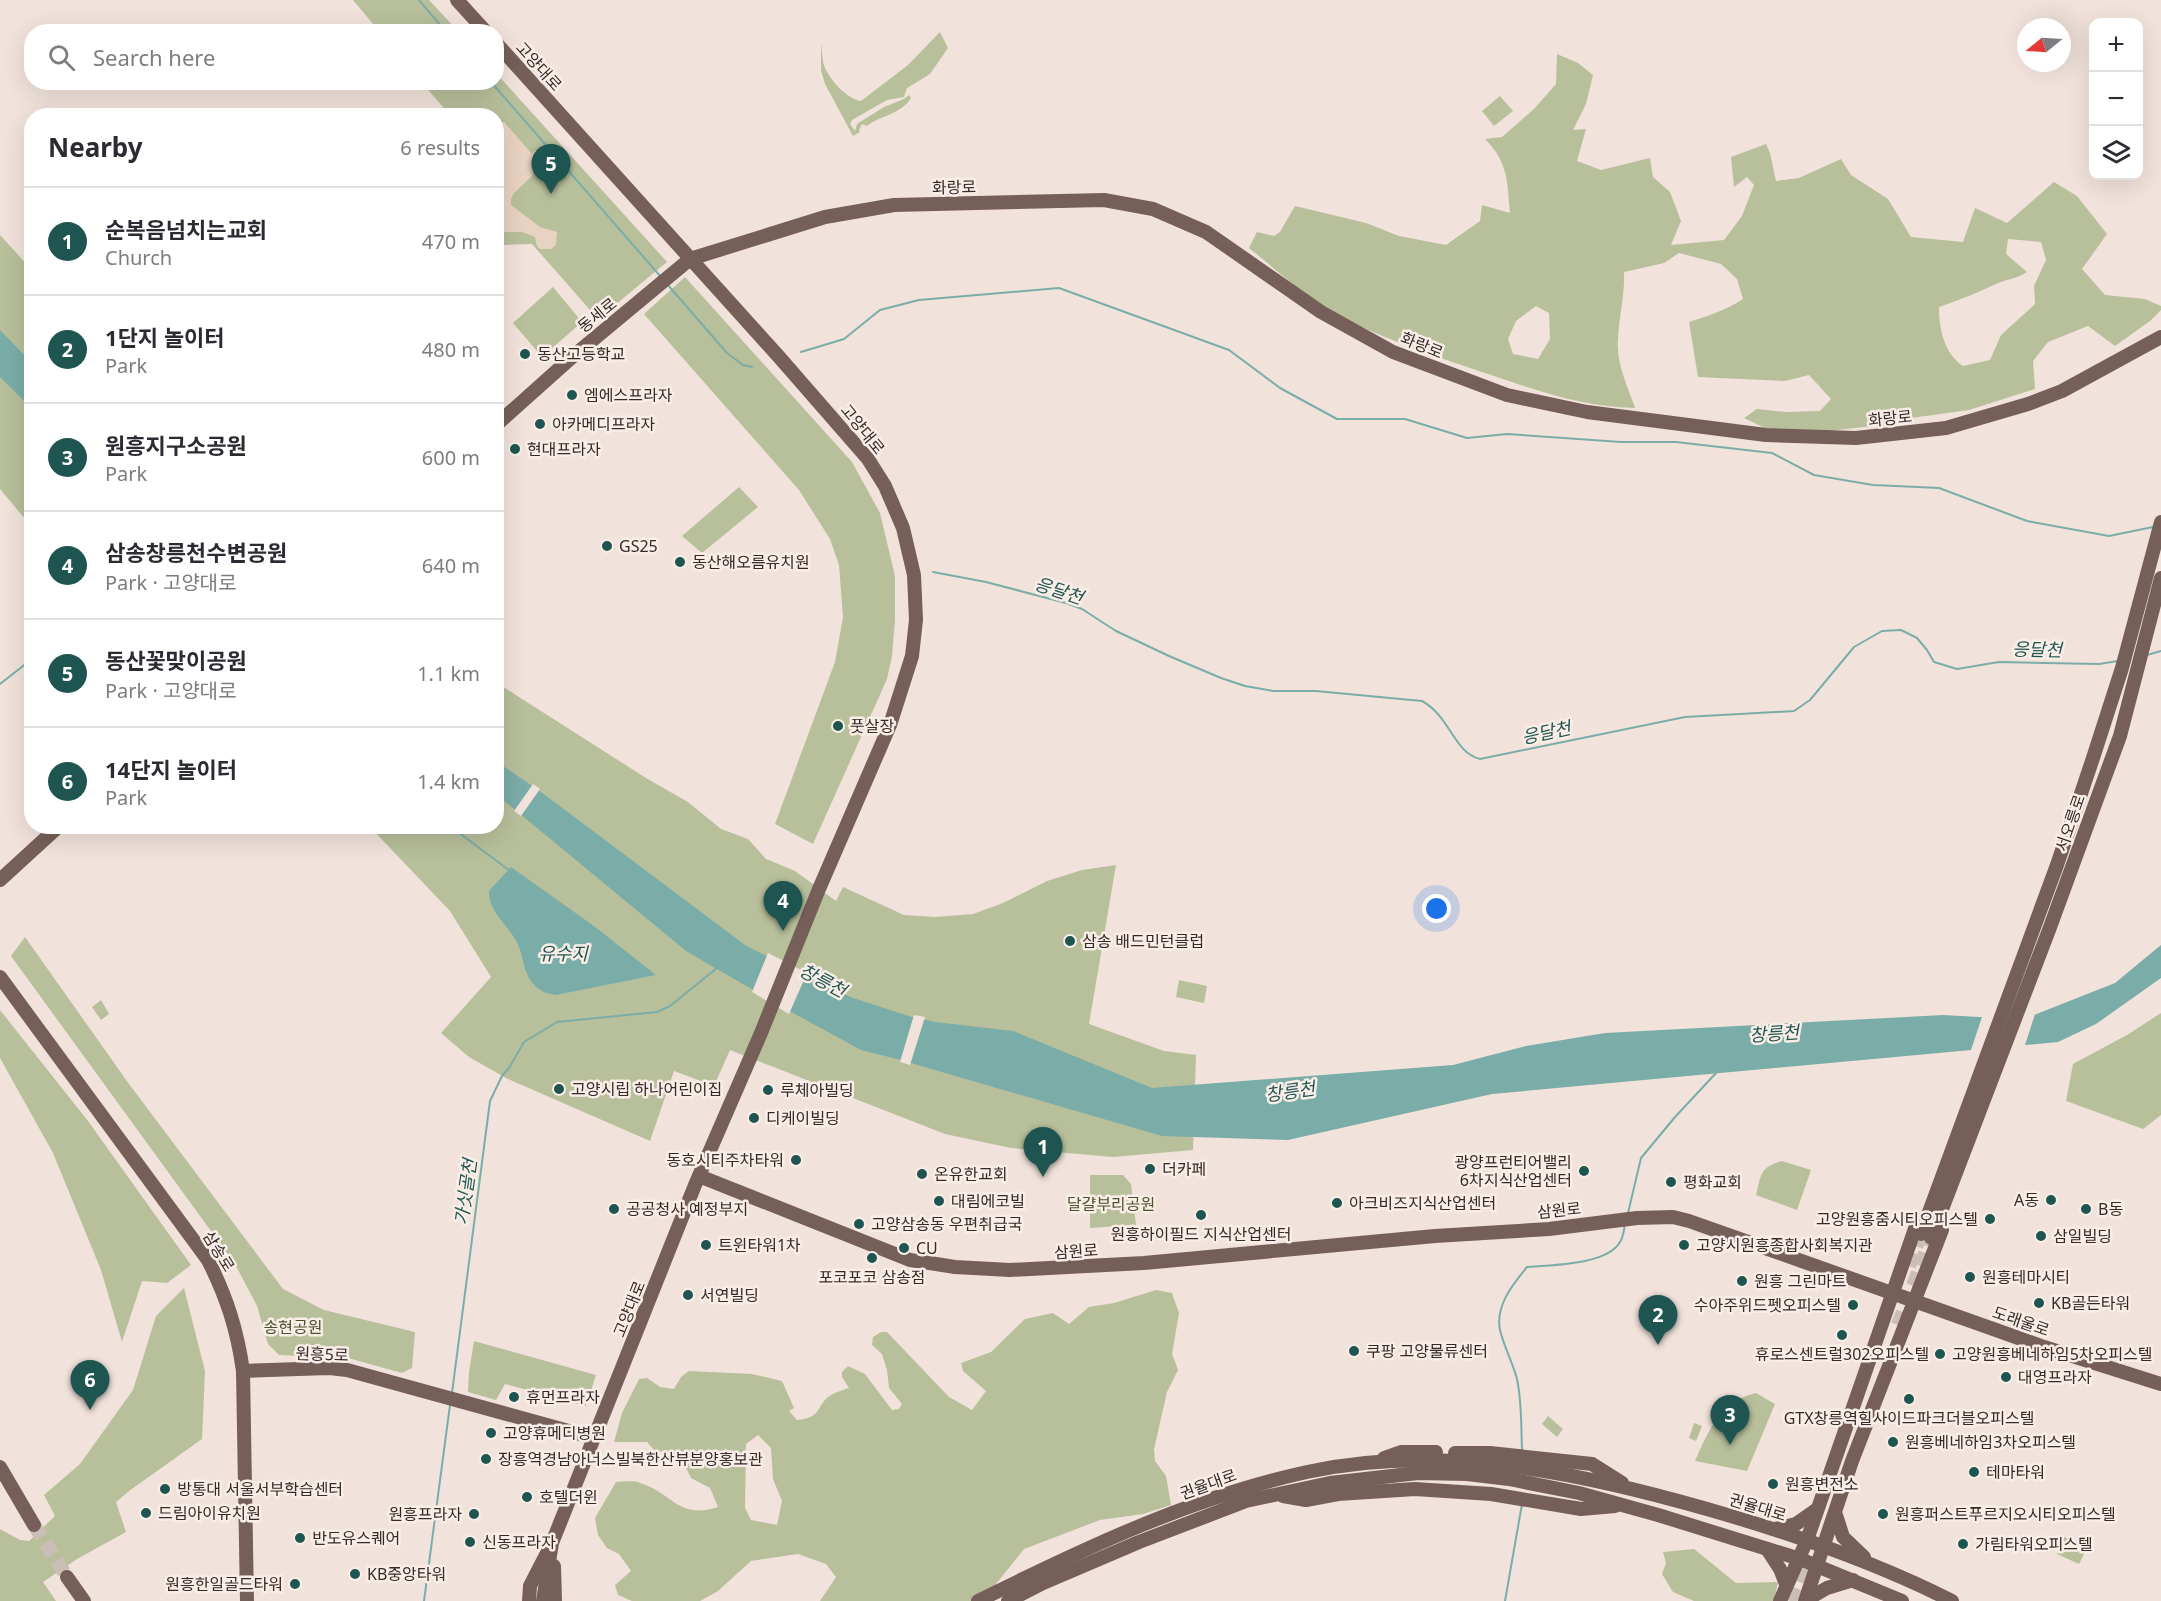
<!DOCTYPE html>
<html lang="en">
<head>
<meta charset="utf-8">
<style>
	:root { --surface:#fff; --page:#f2f2f3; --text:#2b2b33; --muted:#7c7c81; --line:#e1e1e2; --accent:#1f5551 }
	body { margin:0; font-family:"Noto Sans","Noto Sans KR",sans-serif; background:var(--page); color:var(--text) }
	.controls { position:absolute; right:18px; top:18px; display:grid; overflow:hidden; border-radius:12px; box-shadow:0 6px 24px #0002 }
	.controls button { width:54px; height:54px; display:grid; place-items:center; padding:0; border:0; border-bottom:2px solid var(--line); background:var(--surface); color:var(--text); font:30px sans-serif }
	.compass { position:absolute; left:2017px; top:18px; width:54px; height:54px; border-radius:50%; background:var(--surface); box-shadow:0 6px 24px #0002; rotate:252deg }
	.you { position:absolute; left:1437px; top:909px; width:21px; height:21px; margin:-15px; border:4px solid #fff; border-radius:50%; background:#1a73e8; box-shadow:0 0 0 9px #1a73e833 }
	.badge { display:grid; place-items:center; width:39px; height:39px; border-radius:50%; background:var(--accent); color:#fff; font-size:20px; font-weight:700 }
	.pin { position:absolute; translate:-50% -50px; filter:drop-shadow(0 2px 3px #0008) }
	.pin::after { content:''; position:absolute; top:32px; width:21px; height:18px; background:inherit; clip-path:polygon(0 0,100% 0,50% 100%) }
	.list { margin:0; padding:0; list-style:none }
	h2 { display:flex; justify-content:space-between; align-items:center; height:78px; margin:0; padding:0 24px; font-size:26px }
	h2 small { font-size:20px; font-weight:400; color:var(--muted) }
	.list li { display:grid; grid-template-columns:39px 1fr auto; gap:18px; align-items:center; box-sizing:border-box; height:108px; padding:0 24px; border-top:2px solid var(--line) }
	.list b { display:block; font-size:22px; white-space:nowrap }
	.list p { margin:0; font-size:20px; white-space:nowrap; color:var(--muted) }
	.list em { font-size:20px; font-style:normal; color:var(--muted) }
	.icon { flex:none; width:33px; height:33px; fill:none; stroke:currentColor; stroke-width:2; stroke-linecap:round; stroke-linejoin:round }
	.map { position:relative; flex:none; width:2161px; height:1601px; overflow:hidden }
	.search { position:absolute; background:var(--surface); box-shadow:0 6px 24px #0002; left:24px; top:24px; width:480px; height:66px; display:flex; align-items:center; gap:15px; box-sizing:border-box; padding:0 21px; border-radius:24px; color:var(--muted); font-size:22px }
	.panel { position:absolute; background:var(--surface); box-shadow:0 6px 24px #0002; left:24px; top:108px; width:480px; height:726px; border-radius:24px }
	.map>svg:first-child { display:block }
</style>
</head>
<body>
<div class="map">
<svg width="2161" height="1601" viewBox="0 0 2161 1601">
	<rect width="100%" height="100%" fill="#f1e3db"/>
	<g fill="#b8bf9b" fill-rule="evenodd">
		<path d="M353 0H429L458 31H379Z"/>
		<path d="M940 32 948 48 930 74 907 88 904 97 887 100 852 120 850 124 855 131 857 124 884 107 904 99 909 95 911 98 909 101C896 116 879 116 867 126L862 124 859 130 860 132 853 136 825 84 821 70V43C822 51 822 60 825 68 831 81 847 99 861 101L908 65Z"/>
		<path d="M1557 54 1578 63 1593 75 1586 104 1573 130 1586 129 1577 161 1601 170 1650 158 1653 177 1670 192 1681 221 1671 245 1724 240 1742 216 1754 185 1747 177 1734 187 1731 157 1766 144 1770 153 1776 181 1799 178 1841 159 1851 175 1888 199 1911 237 1963 242 1975 208 2007 223 2054 182 2077 196 2107 234 2082 269 2105 295 2145 299 2161 306V310L2150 321 2115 346 2088 326 2048 342 2033 361 2035 389 1969 410 1911 418 1889 424 1812 433 1769 430 1744 418 1757 409 1786 412 1820 411 1831 399 1809 375 1785 381 1698 377 1689 322C1708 316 1726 310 1743 299L1737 279 1721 264 1679 253 1664 263 1624 272C1625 295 1619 316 1618 339 1616 363 1627 385 1635 408 1577 407 1531 388 1476 370 1429 354 1380 338 1337 314 1305 297 1277 270 1249 248L1257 232 1274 236 1280 232 1295 206 1366 223 1399 236 1446 245 1480 221 1482 205 1510 213C1507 181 1509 164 1485 139L1502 137 1534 109 1556 84ZM2008 239 2041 242 2046 260 2034 286 2035 304 2001 335 1990 360 1963 366C1944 353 1939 329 1939 307 1959 300 1977 293 1996 284 2007 279 2017 279 2027 272L2006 254ZM1536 306 1549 313 1550 339 1538 359 1513 354 1508 339 1516 321Z"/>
		<path d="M497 74 667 262 598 319 532 244 499 245 497 247 496 116 450 115 422 83 496 82Z"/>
		<path d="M1500 96 1513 111 1494 126 1482 111Z"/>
		<path d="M0 235 31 269V526L0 489Z"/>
		<path d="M685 277 852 462 880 513 895 576V620L892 656 887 679 813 844 775 824 835 662 843 617 839 565 830 539 799 490 644 314Z"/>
		<path d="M553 287 582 322 542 357 513 323Z"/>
		<path d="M739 487 758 507 702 553 682 536Z"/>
		<path d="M497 683 646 778 688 802 721 829 748 839 766 859 795 871 836 901 843 887 904 915 935 917 973 914 1003 903 1047 881 1082 870 1116 865 1089 1024 1164 1051 1196 1055 1193 1150 1113 1157 1011 1148 945 1134 730 1050 714 1086 674 1071 650 1141 506 1078 469 1057 441 1033 491 977 450 911 370 827 496 826Z"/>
		<path d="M25 937 129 1084 283 1289 324 1310 415 1332 412 1368 402 1373 348 1358 279 1355 268 1344 257 1306 235 1264 11 956Z"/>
		<path d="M1179 980 1207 986 1204 1003 1176 997Z"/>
		<path d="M101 1000 109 1014 101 1020 92 1007Z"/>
		<path d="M0 1010 88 1121 191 1265 167 1283 142 1281 122 1342 101 1270 53 1153 0 1058Z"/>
		<path d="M2161 1013V1115L2143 1129 2066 1101 2073 1064 2127 1035Z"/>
		<path d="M1782 1161 1811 1170 1797 1210 1756 1195C1761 1175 1760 1167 1782 1161Z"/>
		<path d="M1090 1175H1123L1131 1184 1136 1225 1090 1228Z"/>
		<path d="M184 1288 205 1371 202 1439 129 1491 116 1502 126 1532 77 1559 43 1582 56 1601H0V1529L20 1540 29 1541 55 1516 44 1495 80 1464 133 1390 156 1316Z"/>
		<path d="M1156 1290 1172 1293 1179 1313 1172 1354 1178 1370 1167 1392 1154 1449 1155 1461 1166 1476 1171 1505 1143 1514 1100 1520 1024 1549 992 1589 987 1601H820L836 1577 826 1564 798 1554 751 1561 718 1591 700 1601H632L618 1595 615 1585 631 1571 619 1554 607 1548 598 1535 595 1518 616 1482C624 1482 633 1480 640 1483 673 1493 678 1520 718 1507L710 1488 691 1478 680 1456 654 1450 647 1442H614L622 1413 639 1379 647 1378 660 1387 674 1389 681 1377 689 1371 752 1374 782 1381 794 1408 789 1411 797 1420C823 1418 816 1404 831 1395 836 1392 843 1390 849 1388L842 1377V1372L848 1366 865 1374 892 1410 899 1409 902 1404 889 1388 887 1370 882 1354 872 1345 873 1337 881 1332H887L949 1397 972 1410 986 1391 963 1371 961 1363 991 1352 1025 1319 1053 1313 1069 1324 1089 1307 1114 1303ZM758 1435 771 1448 773 1479 782 1501 777 1525 751 1520 745 1508 746 1444Z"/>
		<path d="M474 1341 596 1375 586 1406 505 1384 496 1400 468 1392 469 1372Z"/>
		<path d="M1756 1393 1775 1404 1747 1471 1695 1461C1708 1431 1721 1401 1756 1393Z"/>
		<path d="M1548 1416 1563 1429 1557 1437 1542 1424Z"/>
		<path d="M1694 1423 1702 1426 1696 1441 1689 1438Z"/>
		<path d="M2064 1537 2088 1546 2079 1564 2057 1554Z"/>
		<path d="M1694 1549 1736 1583 1778 1582 1774 1601H1694L1673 1592 1662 1574 1666 1563 1663 1552Z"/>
	</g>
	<path fill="#e8d2c2" d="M504 122 532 154 535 150 547 163 535 168 532 176 514 193 511 199V205L540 227 557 232 556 245 551 249H540L537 246 535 237 522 232H497V127Z"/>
	<g fill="#7bada8">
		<path d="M0 330 31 362V408L0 377Z"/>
		<path d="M496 761 541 792 745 945 806 976 853 998 912 1017 935 1022 1013 1031 1152 1088 1453 1065 1526 1046 1605 1033 1943 1015 1980 1017 2034 1015 2115 983 2161 945V978L2096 1024 2058 1042 1492 1094 1288 1140 1162 1136 897 1059 861 1050 793 1013 686 951 497 795Z"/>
		<path d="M511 867 594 926 656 975 556 995C549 994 541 992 535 986 524 975 524 961 519 947 511 926 489 915 489 891Z"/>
	</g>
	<g fill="#f1e3db">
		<path d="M533 784 540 789 521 816 514 811Z"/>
		<path d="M768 953 807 973 789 1014 752 992Z"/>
		<path d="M2036 1011 2024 1048 1970 1053 1983 1014Z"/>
		<path d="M914 1015 925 1017 910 1065 900 1062Z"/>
	</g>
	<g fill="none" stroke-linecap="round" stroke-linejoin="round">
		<g stroke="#7bada8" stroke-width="2">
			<path d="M419 0 446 32"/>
			<path d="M491 82 661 277"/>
			<path d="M667 284 727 353 743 365 752 367"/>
			<path d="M801 352 844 339 880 310 919 300 1059 288 1229 350 1280 388 1337 419H1405L1467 438 1507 434 1621 442H1676L1772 453 1814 475 1873 485 1939 488 2027 521 2109 536 2153 527"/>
			<path d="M933 572 986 582 1066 603 1082 609 1116 631 1169 656 1221 678 1245 686 1273 691H1316L1422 701C1451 717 1453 752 1480 759L1685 717 1794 711 1810 700 1854 647 1882 631 1901 630 1917 638 1927 650 1934 662 1957 669 1999 662 2099 664 2118 661"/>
			<path d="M2147 655 2161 651"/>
			<path d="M0 684 32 659"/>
			<path d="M450 826 510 871"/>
			<path d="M1628 1213 1641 1158 1675 1117 1717 1072"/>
			<path d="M452 1393 490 1101 502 1076 509 1068 524 1042 557 1022 657 1012 670 1006 717 968"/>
			<path d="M1522 1450C1521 1427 1522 1402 1517 1379 1513 1363 1504 1347 1500 1330 1495 1306 1513 1284 1527 1267 1551 1265 1607 1265 1620 1242 1623 1238 1624 1230 1625 1224"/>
			<path d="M424 1601 450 1405"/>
			<path d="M1505 1601 1522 1504"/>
		</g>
		<g stroke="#cbbeb7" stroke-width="14" stroke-dasharray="14 7" stroke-linecap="butt">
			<path d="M1909 1266 1921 1234"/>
			<path d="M1898 1325 1931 1238"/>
			<path d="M34 1525 67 1577"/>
			<path d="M1790 1601 1804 1561"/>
		</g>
		<g stroke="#775f59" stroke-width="14">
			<path d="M457 0 486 32"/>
			<path d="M496 43 780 358 868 459 885 486 903 528 914 575 916 620 912 656 890 725 819 889 761 1033 695 1185 552 1543 543 1601"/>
			<path d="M496 425 571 358 690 259 825 217 894 205 1104 200 1153 209 1206 232 1321 312 1393 352 1507 395 1587 412 1766 435 1856 438 1946 428 2028 404 2062 391 2161 337"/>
			<path d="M0 880 59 826"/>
			<path d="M0 977 208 1260C227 1298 237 1329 243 1371L247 1601"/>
			<path d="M699 1176 910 1260 955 1267 1010 1270 1144 1263 1435 1236 1549 1229 1637 1218 1673 1217 1689 1221 2044 1347 2161 1384"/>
			<path d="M1921 1234 2057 865 2093 758 2122 668 2161 522"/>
			<path d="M1931 1238 2049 930 2120 736 2161 578"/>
			<path d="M243 1371 329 1368 347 1370 594 1438"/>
			<path d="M1455 1453H1490L1592 1464 1622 1483"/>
			<path d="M1384 1458 1401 1452H1436"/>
			<path d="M0 1467 34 1525"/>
			<path d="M1283 1496 1306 1500 1338 1494 1415 1489 1491 1494 1581 1509 1615 1506"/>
			<path d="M1836 1515 1843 1537 1864 1557"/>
			<path d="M1775 1529 1796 1524 1816 1510"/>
			<path d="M1767 1549 1780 1569 1786 1584"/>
			<path d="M554 1566 555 1601"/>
			<path d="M67 1577 84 1601"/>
			<path d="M1806 1600 1827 1588 1853 1580"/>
			<path d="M529 1601 530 1586 547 1553"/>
			<path d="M978 1601C1083 1549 1192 1497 1307 1472 1440 1443 1578 1472 1707 1509 1791 1533 1873 1561 1952 1601"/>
			<path d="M1008 1601 1043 1583 1139 1542 1246 1501 1330 1483 1418 1473 1467 1474 1509 1479 1579 1493 1658 1515 1800 1559 1902 1601"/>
			<path d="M1780 1601 1807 1540 1918 1220"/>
			<path d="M1805 1601 1852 1461 1942 1230"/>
		</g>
	</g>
	<g fill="#1f5551" stroke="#f9eee7" stroke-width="2">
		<circle cx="525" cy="354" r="6"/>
		<circle cx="572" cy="395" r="6"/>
		<circle cx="540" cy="424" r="6"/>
		<circle cx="515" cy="449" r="6"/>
		<circle cx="607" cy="546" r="6"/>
		<circle cx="680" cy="562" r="6"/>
		<circle cx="838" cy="726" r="6"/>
		<circle cx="1070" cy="941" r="6"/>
		<circle cx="559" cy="1089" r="6"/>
		<circle cx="768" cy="1090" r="6"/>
		<circle cx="754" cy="1118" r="6"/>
		<circle cx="796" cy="1160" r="6"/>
		<circle cx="1150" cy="1169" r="6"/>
		<circle cx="1584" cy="1171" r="6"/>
		<circle cx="922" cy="1174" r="6"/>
		<circle cx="1671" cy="1182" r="6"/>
		<circle cx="2051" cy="1200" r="6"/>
		<circle cx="939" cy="1201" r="6"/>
		<circle cx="1337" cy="1203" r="6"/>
		<circle cx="614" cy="1209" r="6"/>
		<circle cx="2086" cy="1209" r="6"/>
		<circle cx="1201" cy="1215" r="6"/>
		<circle cx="1990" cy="1219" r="6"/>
		<circle cx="859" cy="1224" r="6"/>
		<circle cx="2041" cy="1236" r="6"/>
		<circle cx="706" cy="1245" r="6"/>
		<circle cx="1684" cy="1245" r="6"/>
		<circle cx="904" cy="1248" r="6"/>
		<circle cx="872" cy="1258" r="6"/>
		<circle cx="1970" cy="1277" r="6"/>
		<circle cx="1742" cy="1281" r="6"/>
		<circle cx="688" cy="1295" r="6"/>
		<circle cx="2039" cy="1303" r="6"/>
		<circle cx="1853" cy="1305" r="6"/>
		<circle cx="1842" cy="1335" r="6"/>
		<circle cx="1354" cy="1351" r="6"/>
		<circle cx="1940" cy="1354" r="6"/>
		<circle cx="2006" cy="1377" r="6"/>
		<circle cx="514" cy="1397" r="6"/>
		<circle cx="1909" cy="1399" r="6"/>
		<circle cx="491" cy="1433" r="6"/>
		<circle cx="1893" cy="1442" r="6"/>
		<circle cx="486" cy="1459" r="6"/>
		<circle cx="1974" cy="1472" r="6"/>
		<circle cx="1773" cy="1484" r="6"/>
		<circle cx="165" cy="1489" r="6"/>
		<circle cx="527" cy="1497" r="6"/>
		<circle cx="146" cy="1513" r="6"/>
		<circle cx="474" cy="1514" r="6"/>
		<circle cx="1883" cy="1514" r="6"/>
		<circle cx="300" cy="1538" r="6"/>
		<circle cx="470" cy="1542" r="6"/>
		<circle cx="1963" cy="1544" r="6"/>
		<circle cx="355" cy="1574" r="6"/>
		<circle cx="295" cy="1584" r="6"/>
	</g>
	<g text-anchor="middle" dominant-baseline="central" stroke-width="5" stroke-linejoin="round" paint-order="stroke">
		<g font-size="16" fill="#352a28" stroke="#f9eee7">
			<text transform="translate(539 66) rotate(48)">고양대로</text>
			<text transform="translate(954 187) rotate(-1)">화랑로</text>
			<text transform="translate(597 315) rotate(-39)">동세로</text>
			<text transform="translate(1422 345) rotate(22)">화랑로</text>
			<text transform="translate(1890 418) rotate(-6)">화랑로</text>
			<text transform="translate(863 429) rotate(51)">고양대로</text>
			<text transform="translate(2070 823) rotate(-71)">서오릉로</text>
			<text transform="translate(1559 1210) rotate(-6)">삼원로</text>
			<text transform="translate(219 1251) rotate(58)">삼송로</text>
			<text transform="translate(1076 1251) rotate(-4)">삼원로</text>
			<text transform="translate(629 1309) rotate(-68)">고양대로</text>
			<text transform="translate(2021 1321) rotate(19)">도래울로</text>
			<text transform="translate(322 1354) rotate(2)">원흥5로</text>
			<text transform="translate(1208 1484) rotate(-20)">권율대로</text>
			<text transform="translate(1758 1507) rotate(17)">권율대로</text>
		</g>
		<g font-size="16" fill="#352a28" stroke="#f9eee7" text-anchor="start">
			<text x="537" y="354">동산고등학교</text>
			<text x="584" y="395">엠에스프라자</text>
			<text x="552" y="424">아카메디프라자</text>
			<text x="527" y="449">현대프라자</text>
			<text x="619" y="546">GS25</text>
			<text x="692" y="562">동산해오름유치원</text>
			<text x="850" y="726">풋살장</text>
			<text x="1082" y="941">삼송 배드민턴클럽</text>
			<text x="571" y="1089">고양시립 하나어린이집</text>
			<text x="780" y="1090">루체아빌딩</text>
			<text x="766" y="1118">디케이빌딩</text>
			<text x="784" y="1160" text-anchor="end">동호시티주차타워</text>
			<text x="1572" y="1162" text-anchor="end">광양프런티어밸리<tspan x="1572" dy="18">6차지식산업센터</tspan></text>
			<text x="1162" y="1169">더카페</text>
			<text x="934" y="1174">온유한교회</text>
			<text x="1683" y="1182">평화교회</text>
			<text x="2039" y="1200" text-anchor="end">A동</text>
			<text x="951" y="1201">대림에코빌</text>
			<text x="1349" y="1203">아크비즈지식산업센터</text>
			<text x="626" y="1209">공공청사 예정부지</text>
			<text x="2098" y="1209">B동</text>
			<text x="1978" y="1219" text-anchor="end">고양원흥줌시티오피스텔</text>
			<text x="871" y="1224">고양삼송동 우편취급국</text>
			<text x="1201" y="1234" text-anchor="middle">원흥하이필드 지식산업센터</text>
			<text x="2053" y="1236">삼일빌딩</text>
			<text x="718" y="1245">트윈타워1차</text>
			<text x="1696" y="1245">고양시원흥종합사회복지관</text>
			<text x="916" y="1248">CU</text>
			<text x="872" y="1277" text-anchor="middle">포코포코 삼송점</text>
			<text x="1982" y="1277">원흥테마시티</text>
			<text x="1754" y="1281">원흥 그린마트</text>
			<text x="700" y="1295">서연빌딩</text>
			<text x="2051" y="1303">KB골든타워</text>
			<text x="1841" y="1305" text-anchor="end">수아주위드펫오피스텔</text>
			<text x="1366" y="1351">쿠팡 고양물류센터</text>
			<text x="1842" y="1354" text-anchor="middle">휴로스센트럴302오피스텔</text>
			<text x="1952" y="1354">고양원흥베네하임5차오피스텔</text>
			<text x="2018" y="1377">대영프라자</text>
			<text x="526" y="1397">휴먼프라자</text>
			<text x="1909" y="1418" text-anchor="middle">GTX창릉역힐사이드파크더블오피스텔</text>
			<text x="503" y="1433">고양휴메디병원</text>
			<text x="1905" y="1442">원흥베네하임3차오피스텔</text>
			<text x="498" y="1459">장흥역경남아너스빌북한산뷰분양홍보관</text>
			<text x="1986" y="1472">테마타워</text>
			<text x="1785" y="1484">원흥변전소</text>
			<text x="177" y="1489">방통대 서울서부학습센터</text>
			<text x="539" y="1497">호텔더윈</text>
			<text x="158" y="1513">드림아이유치원</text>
			<text x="462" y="1514" text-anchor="end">원흥프라자</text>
			<text x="1895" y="1514">원흥퍼스트푸르지오시티오피스텔</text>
			<text x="312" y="1538">반도유스퀘어</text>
			<text x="482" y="1542">신동프라자</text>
			<text x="1975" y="1544">가림타워오피스텔</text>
			<text x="367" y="1574">KB중앙타워</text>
			<text x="283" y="1584" text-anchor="end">원흥한일골드타워</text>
		</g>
		<g font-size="16" fill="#4a532c" stroke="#f9eee7">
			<text x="1111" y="1204">달걀부리공원</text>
			<text x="293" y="1327">송현공원</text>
		</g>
		<g font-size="18" font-style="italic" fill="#1f5551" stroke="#f9eee7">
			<text transform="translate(1059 590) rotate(18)">응달천</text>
			<text transform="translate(2037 649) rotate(1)">응달천</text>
			<text transform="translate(1546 732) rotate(-12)">응달천</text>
			<text x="563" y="953">유수지</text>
			<text transform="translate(823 980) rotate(28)">창릉천</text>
			<text transform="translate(1774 1033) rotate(-4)">창릉천</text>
			<text transform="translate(1290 1091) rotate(-8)">창릉천</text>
			<text transform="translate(465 1192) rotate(-82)">가싯골천</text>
		</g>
	</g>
</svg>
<div class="controls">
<button>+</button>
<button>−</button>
<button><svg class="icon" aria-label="layers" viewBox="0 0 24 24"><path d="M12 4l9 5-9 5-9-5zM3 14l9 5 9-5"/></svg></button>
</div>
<svg class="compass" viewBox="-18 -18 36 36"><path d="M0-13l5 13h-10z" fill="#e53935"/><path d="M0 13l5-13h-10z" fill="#7c7c81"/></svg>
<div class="you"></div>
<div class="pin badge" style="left:1043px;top:1177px">1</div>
<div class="pin badge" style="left:1658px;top:1345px">2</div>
<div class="pin badge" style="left:1730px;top:1445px">3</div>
<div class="pin badge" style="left:783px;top:931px">4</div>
<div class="pin badge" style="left:551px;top:194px">5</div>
<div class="pin badge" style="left:90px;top:1410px">6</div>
<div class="search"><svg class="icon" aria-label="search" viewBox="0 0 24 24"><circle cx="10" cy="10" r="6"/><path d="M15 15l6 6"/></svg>Search here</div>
<section class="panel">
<h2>Nearby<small>6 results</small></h2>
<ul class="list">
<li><span class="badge">1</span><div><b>순복음넘치는교회</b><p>Church</p></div><em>470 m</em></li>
<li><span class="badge">2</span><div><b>1단지 놀이터</b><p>Park</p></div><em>480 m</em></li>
<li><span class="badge">3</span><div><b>원흥지구소공원</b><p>Park</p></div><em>600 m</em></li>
<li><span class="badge">4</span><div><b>삼송창릉천수변공원</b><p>Park · 고양대로</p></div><em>640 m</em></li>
<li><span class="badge">5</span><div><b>동산꽃맞이공원</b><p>Park · 고양대로</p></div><em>1.1 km</em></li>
<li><span class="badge">6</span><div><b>14단지 놀이터</b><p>Park</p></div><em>1.4 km</em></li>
</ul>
</section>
</div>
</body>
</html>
